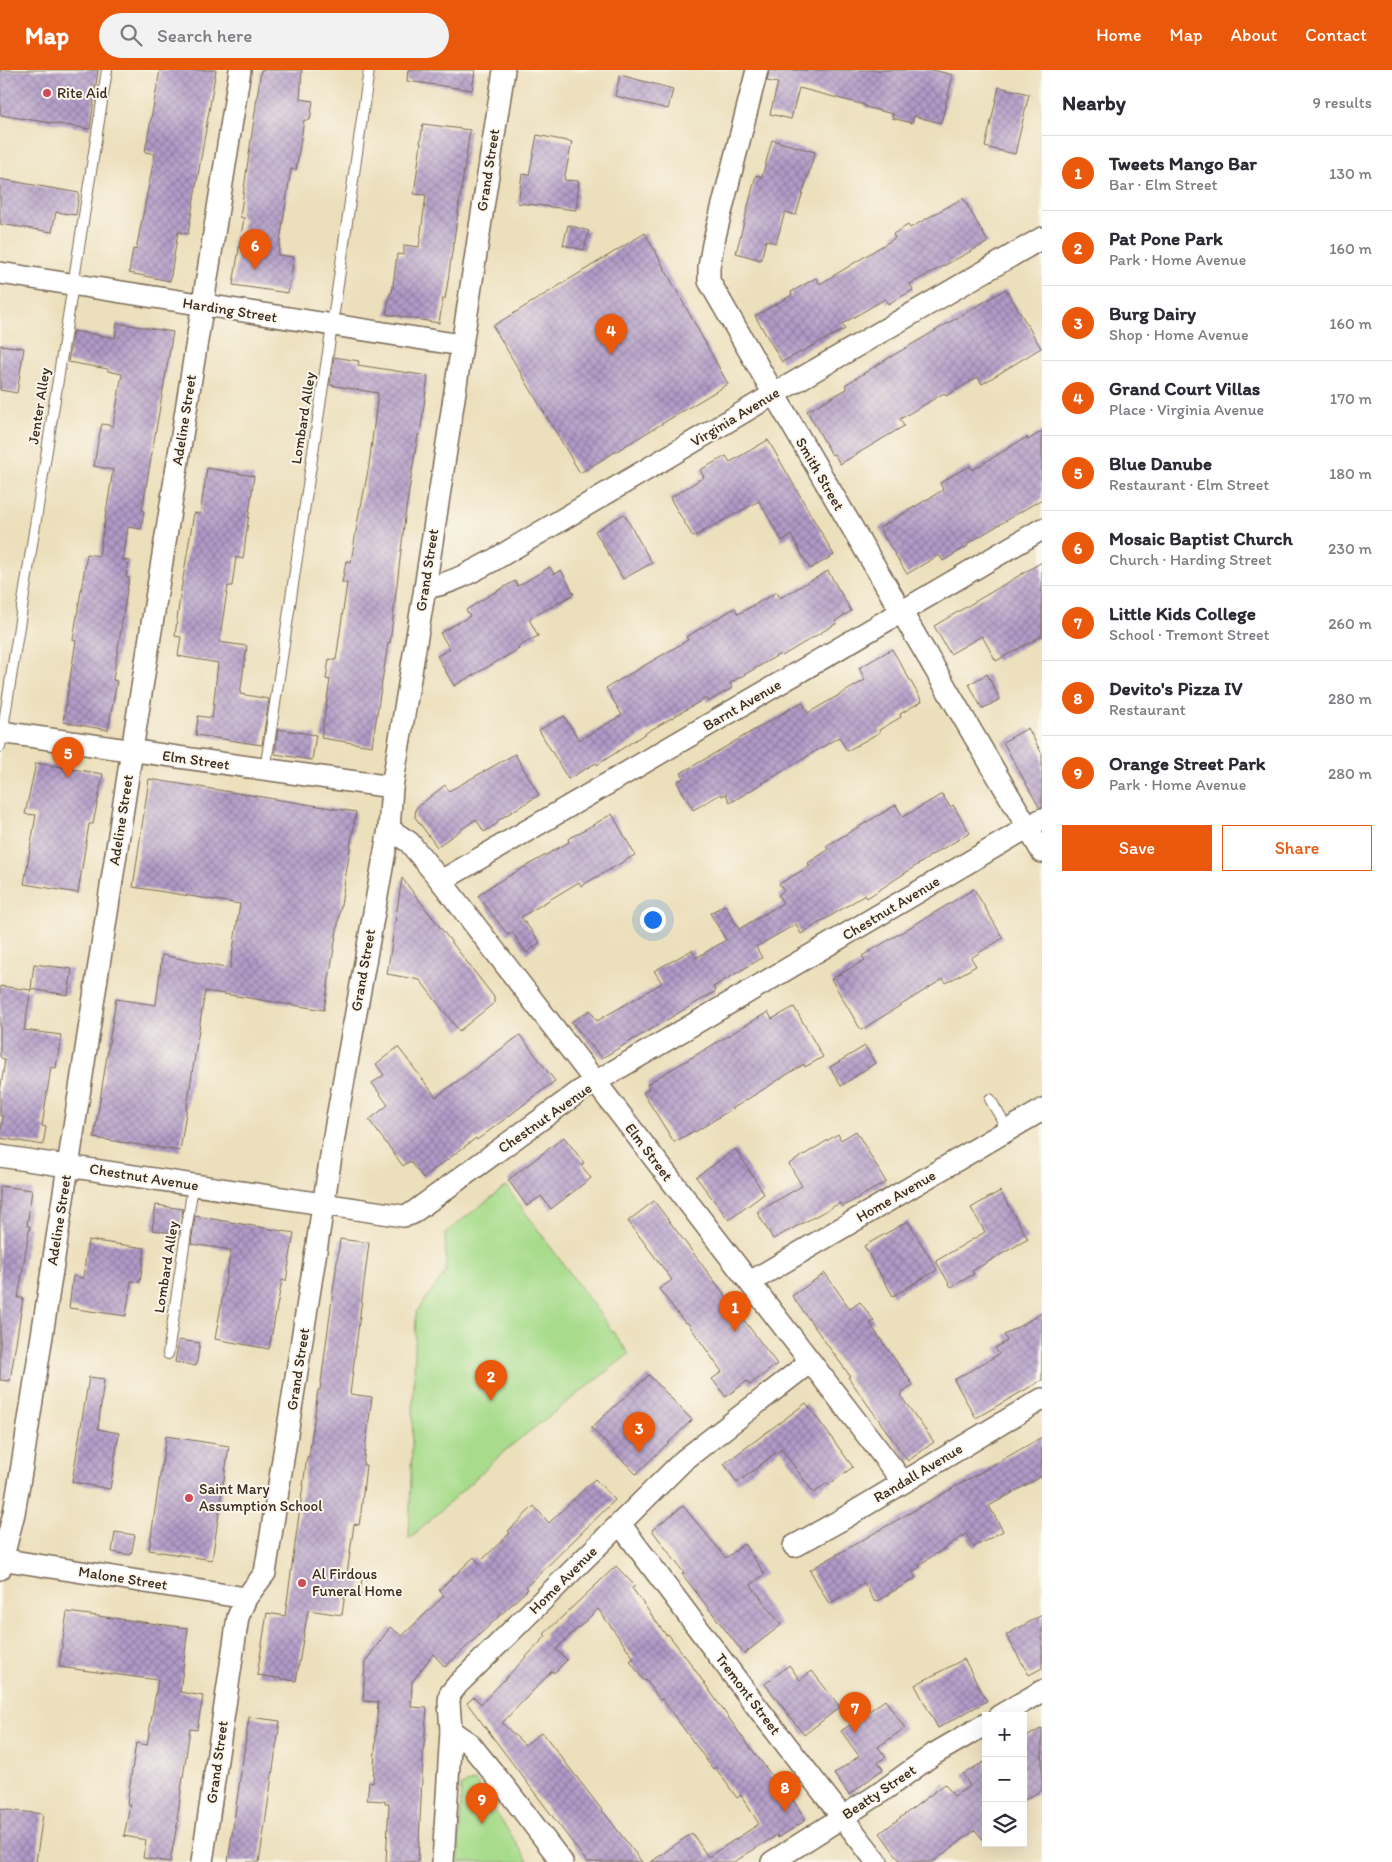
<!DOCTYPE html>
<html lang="en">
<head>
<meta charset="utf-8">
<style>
	:root { --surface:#fff; --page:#f2f2f3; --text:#2b2b33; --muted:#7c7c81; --line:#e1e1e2; --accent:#ea580c }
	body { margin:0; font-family:Itim,sans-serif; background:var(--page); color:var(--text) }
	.controls { position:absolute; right:15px; bottom:15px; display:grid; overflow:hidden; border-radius:0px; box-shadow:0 5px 20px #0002 }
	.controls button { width:45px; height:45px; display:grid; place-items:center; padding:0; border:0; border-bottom:1px solid var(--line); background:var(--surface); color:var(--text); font:25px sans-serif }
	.you { position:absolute; left:652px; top:849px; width:18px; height:18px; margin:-12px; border:4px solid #fff; border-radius:50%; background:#1a73e8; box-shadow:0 0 0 8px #1a73e833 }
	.badge { display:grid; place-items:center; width:32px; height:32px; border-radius:50%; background:var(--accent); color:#fff; font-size:16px; font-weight:700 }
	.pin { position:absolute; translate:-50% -41px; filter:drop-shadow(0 1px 2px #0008) }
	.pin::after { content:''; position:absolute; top:26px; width:18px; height:15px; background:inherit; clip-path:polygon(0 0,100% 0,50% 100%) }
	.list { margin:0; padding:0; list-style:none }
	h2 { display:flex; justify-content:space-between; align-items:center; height:65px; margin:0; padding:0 20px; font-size:21px }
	h2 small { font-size:16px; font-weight:400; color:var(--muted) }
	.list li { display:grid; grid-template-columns:32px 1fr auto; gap:15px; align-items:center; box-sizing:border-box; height:75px; padding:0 20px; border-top:1px solid var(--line) }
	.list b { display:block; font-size:19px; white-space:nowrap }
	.list p { margin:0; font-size:16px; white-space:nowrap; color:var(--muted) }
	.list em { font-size:16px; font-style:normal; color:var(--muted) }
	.actions { display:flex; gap:10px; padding:15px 20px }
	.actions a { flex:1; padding:11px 0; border:1px solid var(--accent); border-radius:0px; text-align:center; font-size:18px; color:var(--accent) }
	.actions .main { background:var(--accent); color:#fff }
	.icon { flex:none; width:28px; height:28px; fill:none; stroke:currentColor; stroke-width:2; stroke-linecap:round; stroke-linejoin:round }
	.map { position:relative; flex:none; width:1042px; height:1792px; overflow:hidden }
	header { display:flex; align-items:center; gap:30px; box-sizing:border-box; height:70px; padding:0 25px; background:var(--accent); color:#fff }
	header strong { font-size:24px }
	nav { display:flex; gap:28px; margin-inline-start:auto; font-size:18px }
	.search { width:350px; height:45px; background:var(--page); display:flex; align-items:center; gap:12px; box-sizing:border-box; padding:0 18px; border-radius:28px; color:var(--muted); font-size:19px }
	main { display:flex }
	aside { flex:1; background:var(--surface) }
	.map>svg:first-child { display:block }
</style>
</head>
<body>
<header>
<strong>Map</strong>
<div class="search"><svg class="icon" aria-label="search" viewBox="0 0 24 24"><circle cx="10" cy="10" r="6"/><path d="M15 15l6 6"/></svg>Search here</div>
<nav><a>Home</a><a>Map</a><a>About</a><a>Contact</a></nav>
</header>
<main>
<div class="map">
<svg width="1042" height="1792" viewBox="0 0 1042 1792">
	<defs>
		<pattern id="building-cross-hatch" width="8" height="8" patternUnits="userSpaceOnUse" patternTransform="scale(1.25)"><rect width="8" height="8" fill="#b09ac7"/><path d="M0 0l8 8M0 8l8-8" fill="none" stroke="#907ea1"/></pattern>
	</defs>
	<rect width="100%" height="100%" fill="#fbf7ec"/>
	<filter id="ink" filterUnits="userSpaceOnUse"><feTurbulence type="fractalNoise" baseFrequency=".02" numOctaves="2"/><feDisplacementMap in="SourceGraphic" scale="10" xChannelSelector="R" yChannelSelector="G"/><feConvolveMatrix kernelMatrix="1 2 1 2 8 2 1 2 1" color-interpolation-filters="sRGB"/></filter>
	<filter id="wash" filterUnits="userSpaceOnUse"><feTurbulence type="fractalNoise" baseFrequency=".0096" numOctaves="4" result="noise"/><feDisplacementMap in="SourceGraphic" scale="20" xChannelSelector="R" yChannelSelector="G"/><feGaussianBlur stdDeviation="1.12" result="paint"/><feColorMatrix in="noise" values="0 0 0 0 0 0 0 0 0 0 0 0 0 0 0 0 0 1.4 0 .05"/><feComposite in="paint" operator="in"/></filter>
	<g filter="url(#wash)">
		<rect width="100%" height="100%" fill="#ecdfbc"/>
		<g fill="#a8dc8c" stroke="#728355">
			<path d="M506 1116 629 1284 508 1378 409 1470 416 1242 446 1202 445 1163Z"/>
			<path d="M475 1711 529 1792H459L461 1716Z"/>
		</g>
		<g id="blocks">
			<g fill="url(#building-cross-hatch)">
				<path d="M0 0H98L90 59 0 45Z"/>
				<path d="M160 0H216L188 164 178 162 170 211 129 203 133 179 136 180 155 84 145 82Z"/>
				<path d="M261 0H302L300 29 313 31 310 50H304L296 100 291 99 278 185 294 187 288 223 233 215 244 148 240 147Z"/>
				<path d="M408 0H475L472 20 407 11Z"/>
				<path d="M769 0H933L953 5 941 53 914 46 912 53 892 48 893 44 865 37V35L799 18 791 49 770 44 778 13 767 11Z"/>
				<path d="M620 5 673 19 668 39 615 26Z"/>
				<path d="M999 17 1029 24 1015 84 985 77Z"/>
				<path d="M423 54 470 60 447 217 445 229 443 228 439 253 386 244 390 223H392L397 184 404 185V175L419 177 426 125 414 124 421 73H420Z"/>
				<path d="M537 65 572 72 564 110 579 111 576 140 518 133 522 104 529 105Z"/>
				<path d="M772 70 815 82 796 145 785 142 776 173 766 170 761 190 736 183 756 105 762 107Z"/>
				<path d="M0 109 79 123 76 145 56 142 52 162 0 154Z"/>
				<path d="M963 128 988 172 910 214 913 220 888 234 885 229 842 254 845 259 782 292 755 246 792 225 791 222 816 208 820 214 895 168 893 164 908 155 910 158Z"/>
				<path d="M568 155 589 161 584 180 563 175Z"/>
				<path d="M645 163 728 314 580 403 493 256Z"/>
				<path d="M1006 219 1041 278 982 314 978 307 946 326 944 323 900 349 904 356 840 394 834 384 832 385 807 341 847 319 845 315 887 289Z"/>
				<path d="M117 253 173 262 142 440 144 441 141 459 128 457 123 490 129 491 126 507 129 508 113 610 117 611 108 660 63 652 76 571 73 570 87 484 99 486 113 400 94 396 98 371 102 354 113 356 122 304 108 301V299L68 292 73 261 115 268Z"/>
				<path d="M0 275 24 278 17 323 0 320Z"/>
				<path d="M334 287 359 291 358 295 428 306 420 365H418L406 439 390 573H388L372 676 321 668 330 610 326 609 329 589 336 590 347 513H342L346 491 351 492 360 437H361L369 395 378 323 330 315Z"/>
				<path d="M1042 361V429L967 474 968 476 943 491 939 485 907 504 879 458 943 420 940 413 955 404 970 396 972 400 1027 367 1028 370Z"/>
				<path d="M768 370 834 485 810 499 791 465 782 471 759 431 693 467 670 428 704 407 700 400 726 386 730 392Z"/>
				<path d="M207 398 254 406 243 489 236 487 232 516H228L219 572 247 576 240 624 269 629 262 675 196 665 198 646 212 648 218 593 178 586 181 567 175 566 180 526 194 443 200 444Z"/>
				<path d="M624 444 652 493 623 509 595 461Z"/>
				<path d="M1042 492V566L996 591 982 566 950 584 934 556Z"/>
				<path d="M550 497 554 504 561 500 574 524 529 549 538 566 518 577 519 579 454 616 437 586 450 579 440 563 470 546 466 540 488 526 515 511 518 516Z"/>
				<path d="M828 501 851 541 835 551 837 553 782 586 780 584 730 613 732 618 708 632 706 628 649 661 597 695 596 693 568 709 539 660 564 646 579 670 622 645 606 618 688 570 686 567 735 538 738 544 777 522 780 528Z"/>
				<path d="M892 579 922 631 900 644 901 647 879 660 880 662 847 681 839 667 730 733 726 724 722 726 721 724 693 740 677 712 684 708 681 703 802 632 808 643 865 610 859 598Z"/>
				<path d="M987 604 1000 629 982 639 969 614Z"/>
				<path d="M1028 658 1042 684V737H1039L1003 672Z"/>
				<path d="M278 659 316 665 312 690 275 684Z"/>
				<path d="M515 684 539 725 497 751 498 753 484 762 476 749 437 777 415 747 416 738 445 715 449 721Z"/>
				<path d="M36 693 103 704 93 754H89L78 823 24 814 36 745 25 744Z"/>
				<path d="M149 709 356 742 324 940 205 921 180 1081 94 1068 116 929 156 935 162 885 230 899 240 834 133 817Z"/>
				<path d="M942 724 950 737 953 735 970 763 928 787V788L867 828 865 825 801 864 796 854 756 877 762 888 713 917 716 921 602 988 571 952 590 940 597 951 662 913 654 901 692 880 696 888 726 870 710 843 725 835 739 859 783 833 778 825 784 821 779 814 810 796 808 793 828 780 826 776 896 735 903 747Z"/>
				<path d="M612 744 635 785 581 816 579 812 521 847 540 872 527 883 512 862 508 865 478 826 491 816 569 772 568 769Z"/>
				<path d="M402 808 494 927V933L459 961 420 910 387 904Z"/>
				<path d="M974 819 1003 868 971 888 976 896 946 913 943 909 861 960 831 909 865 890 862 886Z"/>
				<path d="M34 894 72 899 68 925 31 919Z"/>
				<path d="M0 916 31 920 24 960 61 965 56 998 51 997 42 1056 46 1057 43 1075 0 1068 3 1046H0V1022L5 990 0 987Z"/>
				<path d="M794 937 823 987 805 997 804 994 695 1062 694 1061 674 1072 643 1023 649 1019 647 1014 768 942 772 949Z"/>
				<path d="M520 965 555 1011 477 1070 476 1068 423 1108 410 1091 403 1096 369 1050 388 1035 372 1013 384 1005 376 994 398 977 436 1027Z"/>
				<path d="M865 976 875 993 841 1016 830 997Z"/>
				<path d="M856 1061 886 1112 842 1137 840 1133 773 1169 757 1142 802 1116 789 1094 838 1064 841 1070Z"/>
				<path d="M564 1067 584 1093 581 1095 591 1108 551 1139 541 1126 527 1136 508 1110Z"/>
				<path d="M736 1079 764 1124 729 1150 696 1107Z"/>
				<path d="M0 1116 32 1120 27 1156H30L18 1228H23L10 1311 0 1310Z"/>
				<path d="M1000 1121 1028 1169 972 1201 974 1204 951 1217 936 1191 985 1162 971 1138Z"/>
				<path d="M654 1131 777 1294 750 1315 747 1311 726 1327 712 1309 722 1302 687 1252 685 1253 659 1219 672 1210 628 1151Z"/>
				<path d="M156 1135 183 1139 179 1164 152 1160Z"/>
				<path d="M195 1146 294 1163 286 1211 282 1210 269 1279 215 1269 231 1180 191 1174Z"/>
				<path d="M908 1151 937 1200 893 1226 864 1176Z"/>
				<path d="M340 1169 369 1173 350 1324 372 1327 363 1395H366L361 1442 359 1455 354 1454 347 1504 362 1507 360 1525 345 1523 342 1545 308 1540 296 1611 257 1605 267 1543 285 1546 307 1387H309L318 1320H320Z"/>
				<path d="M88 1170 145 1178 140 1212 131 1211 126 1246 69 1238 73 1206 83 1208Z"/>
				<path d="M825 1203 850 1239 860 1232 874 1251 870 1254 913 1315 900 1325 934 1372 908 1391 848 1307 850 1306 792 1226Z"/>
				<path d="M1042 1243V1310L976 1348 954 1310 999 1284 995 1278 1007 1271 1004 1265Z"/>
				<path d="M179 1270 200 1273 196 1296 175 1292Z"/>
				<path d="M649 1305 692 1350 636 1404 591 1358Z"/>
				<path d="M89 1307 104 1309 98 1359 119 1363 110 1419 72 1412Z"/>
				<path d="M806 1333 853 1397 828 1415 827 1413 814 1423 781 1379 737 1413 724 1394Z"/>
				<path d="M166 1366 229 1376 212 1490 149 1480Z"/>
				<path d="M1042 1367V1406L989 1436 1003 1461 974 1477 966 1464 919 1495 920 1497 912 1502 916 1508 875 1532 864 1513 829 1534 810 1500Z"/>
				<path d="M595 1409 615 1430 526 1517 528 1519 445 1597 433 1584 412 1612 411 1637 427 1638 423 1687 418 1792H386L389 1734H385V1731L367 1730 369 1712 373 1713 378 1632 363 1631 365 1592 390 1557 402 1566 444 1526 439 1520 474 1487 479 1493 510 1463 508 1461 534 1436 549 1453Z"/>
				<path d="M683 1436 726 1488 744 1474 765 1504 751 1515 781 1555 744 1584 682 1504 684 1503 652 1460Z"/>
				<path d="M115 1462 135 1465 131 1485 112 1482Z"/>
				<path d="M616 1496 635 1516 632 1518 666 1565 668 1564 688 1590 740 1664 779 1715 782 1713 806 1750 778 1768 777 1765 734 1792H651L692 1763 708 1787 759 1754 741 1725 737 1728 715 1697 713 1699 662 1629 660 1630 646 1610 644 1611 630 1591 634 1588 598 1539 556 1579 567 1590 554 1603 552 1601 502 1653 525 1675 542 1662 642 1792H587L467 1633 474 1627 481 1634 546 1566 544 1564Z"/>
				<path d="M67 1542 188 1558 180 1622 203 1626 197 1660 190 1659 177 1749 178 1750 170 1792 143 1788 146 1770 124 1766 130 1735 127 1734 136 1673 147 1675 158 1610 59 1597Z"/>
				<path d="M1042 1545V1598L1029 1605 1006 1565Z"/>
				<path d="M964 1589 987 1631 938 1658 915 1615Z"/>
				<path d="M789 1595 800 1610 812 1601 840 1637 804 1665 765 1614Z"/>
				<path d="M885 1630 905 1658 878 1677 886 1687 878 1692 883 1699 849 1725 834 1704 859 1686 841 1661Z"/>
				<path d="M249 1647 280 1651 265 1754 259 1792H228Z"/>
				<path d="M1042 1658V1720L1023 1731V1669Z"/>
				<path d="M986 1691V1773L975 1760 933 1792H901L880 1763 945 1714 954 1726 970 1716 963 1704Z"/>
				<path d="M0 1739 43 1744 36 1792H0Z"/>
			</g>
		</g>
	</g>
	<g filter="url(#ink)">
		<use href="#blocks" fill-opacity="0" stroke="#796955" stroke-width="1"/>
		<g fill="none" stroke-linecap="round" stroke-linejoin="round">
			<defs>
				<g id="service">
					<path d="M0 677 107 0"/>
					<path d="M265 700 332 256 369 0"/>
					<path d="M990 1029 1008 1060"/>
					<path d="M168 1284 193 1115"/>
				</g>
				<g id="minor">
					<path d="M757 0 713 174 709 197V211L774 324 1042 782"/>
					<path d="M0 203 461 275"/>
					<path d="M425 518C450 514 470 503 492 491L774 324 1042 168"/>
					<path d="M0 662 392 717"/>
					<path d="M389 759 409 772 441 811 903 1412"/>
					<path d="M441 811C642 694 842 577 1042 459"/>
					<path d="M0 1086 403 1146 411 1144 580 1021 1042 749"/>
					<path d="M750 1212 1042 1040"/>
					<path d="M620 1454 757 1637 877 1792"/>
					<path d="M794 1476 841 1450 1042 1329"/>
					<path d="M0 1489 246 1528"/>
					<path d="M0 1499 14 1443 21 1402 132 680 240 0"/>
					<path d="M999 1646 1042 1621"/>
					<path d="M451 1661 470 1674 508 1721 562 1792"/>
					<path d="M202 1792 238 1547 246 1528 265 1503 337 1048 389 759 392 717 425 518 504 0"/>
					<path d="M443 1792 451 1661 449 1632 450 1624 458 1614 684 1390 810 1292"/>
					<path d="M772 1792 877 1725 934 1684 986 1654"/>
				</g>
			</defs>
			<use href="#service" stroke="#796955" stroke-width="12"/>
			<use href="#minor" stroke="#796955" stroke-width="24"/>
			<use href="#service" stroke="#fff" stroke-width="10"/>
			<use href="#minor" stroke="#fff" stroke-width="21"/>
		</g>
	</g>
	<g fill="#d1495b" stroke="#fbf7ec" stroke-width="2">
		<circle cx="47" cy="23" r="5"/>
		<circle cx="189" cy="1428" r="5"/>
		<circle cx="302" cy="1513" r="5"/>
	</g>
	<g text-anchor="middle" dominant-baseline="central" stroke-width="4" stroke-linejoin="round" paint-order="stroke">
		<g font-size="15" fill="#3b2a1e" stroke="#fbf7ec" text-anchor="start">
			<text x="57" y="23">Rite Aid</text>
			<text x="199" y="1419">Saint Mary<tspan x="199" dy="17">Assumption School</tspan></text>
			<text x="312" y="1504">Al Firdous<tspan x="312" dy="17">Funeral Home</tspan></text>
		</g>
		<g font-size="15" fill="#3b2a1e" stroke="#fbf7ec">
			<text transform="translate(488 100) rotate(-81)">Grand Street</text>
			<text transform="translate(230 240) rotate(9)">Harding Street</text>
			<text transform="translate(39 336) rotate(-81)">Jenter Alley</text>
			<text transform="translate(735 347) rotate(-31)">Virginia Avenue</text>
			<text transform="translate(303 348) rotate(-81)">Lombard Alley</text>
			<text transform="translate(184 350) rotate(-81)">Adeline Street</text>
			<text transform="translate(820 404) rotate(60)">Smith Street</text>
			<text transform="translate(427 500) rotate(-81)">Grand Street</text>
			<text transform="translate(742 635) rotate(-30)">Barnt Avenue</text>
			<text transform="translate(196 690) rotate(8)">Elm Street</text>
			<text transform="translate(121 750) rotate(-81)">Adeline Street</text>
			<text transform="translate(891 838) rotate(-31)">Chestnut Avenue</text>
			<text transform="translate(363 900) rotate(-80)">Grand Street</text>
			<text transform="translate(545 1048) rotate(-35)">Chestnut Avenue</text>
			<text transform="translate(649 1082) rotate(53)">Elm Street</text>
			<text transform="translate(144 1107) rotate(9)">Chestnut Avenue</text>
			<text transform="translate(896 1126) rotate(-30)">Home Avenue</text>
			<text transform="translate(59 1150) rotate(-81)">Adeline Street</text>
			<text transform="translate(166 1197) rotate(-81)">Lombard Alley</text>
			<text transform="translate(298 1299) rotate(-81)">Grand Street</text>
			<text transform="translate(918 1403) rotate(-31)">Randall Avenue</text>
			<text transform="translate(123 1508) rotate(9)">Malone Street</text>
			<text transform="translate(563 1510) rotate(-45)">Home Avenue</text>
			<text transform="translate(748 1624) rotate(53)">Tremont Street</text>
			<text transform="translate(217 1692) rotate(-82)">Grand Street</text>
			<text transform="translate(879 1722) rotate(-34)">Beatty Street</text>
		</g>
	</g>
</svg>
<div class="controls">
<button>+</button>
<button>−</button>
<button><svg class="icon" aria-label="layers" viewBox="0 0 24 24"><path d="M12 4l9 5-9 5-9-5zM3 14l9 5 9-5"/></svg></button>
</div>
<div class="you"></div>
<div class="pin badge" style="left:735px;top:1262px">1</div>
<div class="pin badge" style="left:491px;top:1331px">2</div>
<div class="pin badge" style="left:639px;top:1383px">3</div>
<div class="pin badge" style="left:611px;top:285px">4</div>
<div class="pin badge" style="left:68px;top:708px">5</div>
<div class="pin badge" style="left:255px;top:200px">6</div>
<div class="pin badge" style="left:855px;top:1663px">7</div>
<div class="pin badge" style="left:785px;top:1742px">8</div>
<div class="pin badge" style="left:482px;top:1754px">9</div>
</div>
<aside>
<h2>Nearby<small>9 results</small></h2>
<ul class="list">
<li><span class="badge">1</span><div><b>Tweets Mango Bar</b><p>Bar · Elm Street</p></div><em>130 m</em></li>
<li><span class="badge">2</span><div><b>Pat Pone Park</b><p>Park · Home Avenue</p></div><em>160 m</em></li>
<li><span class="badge">3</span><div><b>Burg Dairy</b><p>Shop · Home Avenue</p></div><em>160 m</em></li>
<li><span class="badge">4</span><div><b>Grand Court Villas</b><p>Place · Virginia Avenue</p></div><em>170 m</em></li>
<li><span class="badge">5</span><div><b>Blue Danube</b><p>Restaurant · Elm Street</p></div><em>180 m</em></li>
<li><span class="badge">6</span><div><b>Mosaic Baptist Church</b><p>Church · Harding Street</p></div><em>230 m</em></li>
<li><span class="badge">7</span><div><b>Little Kids College</b><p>School · Tremont Street</p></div><em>260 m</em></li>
<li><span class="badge">8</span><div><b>Devito's Pizza IV</b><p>Restaurant</p></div><em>280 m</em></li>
<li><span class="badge">9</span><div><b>Orange Street Park</b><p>Park · Home Avenue</p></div><em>280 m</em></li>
</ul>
<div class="actions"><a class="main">Save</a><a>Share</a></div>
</aside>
</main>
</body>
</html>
